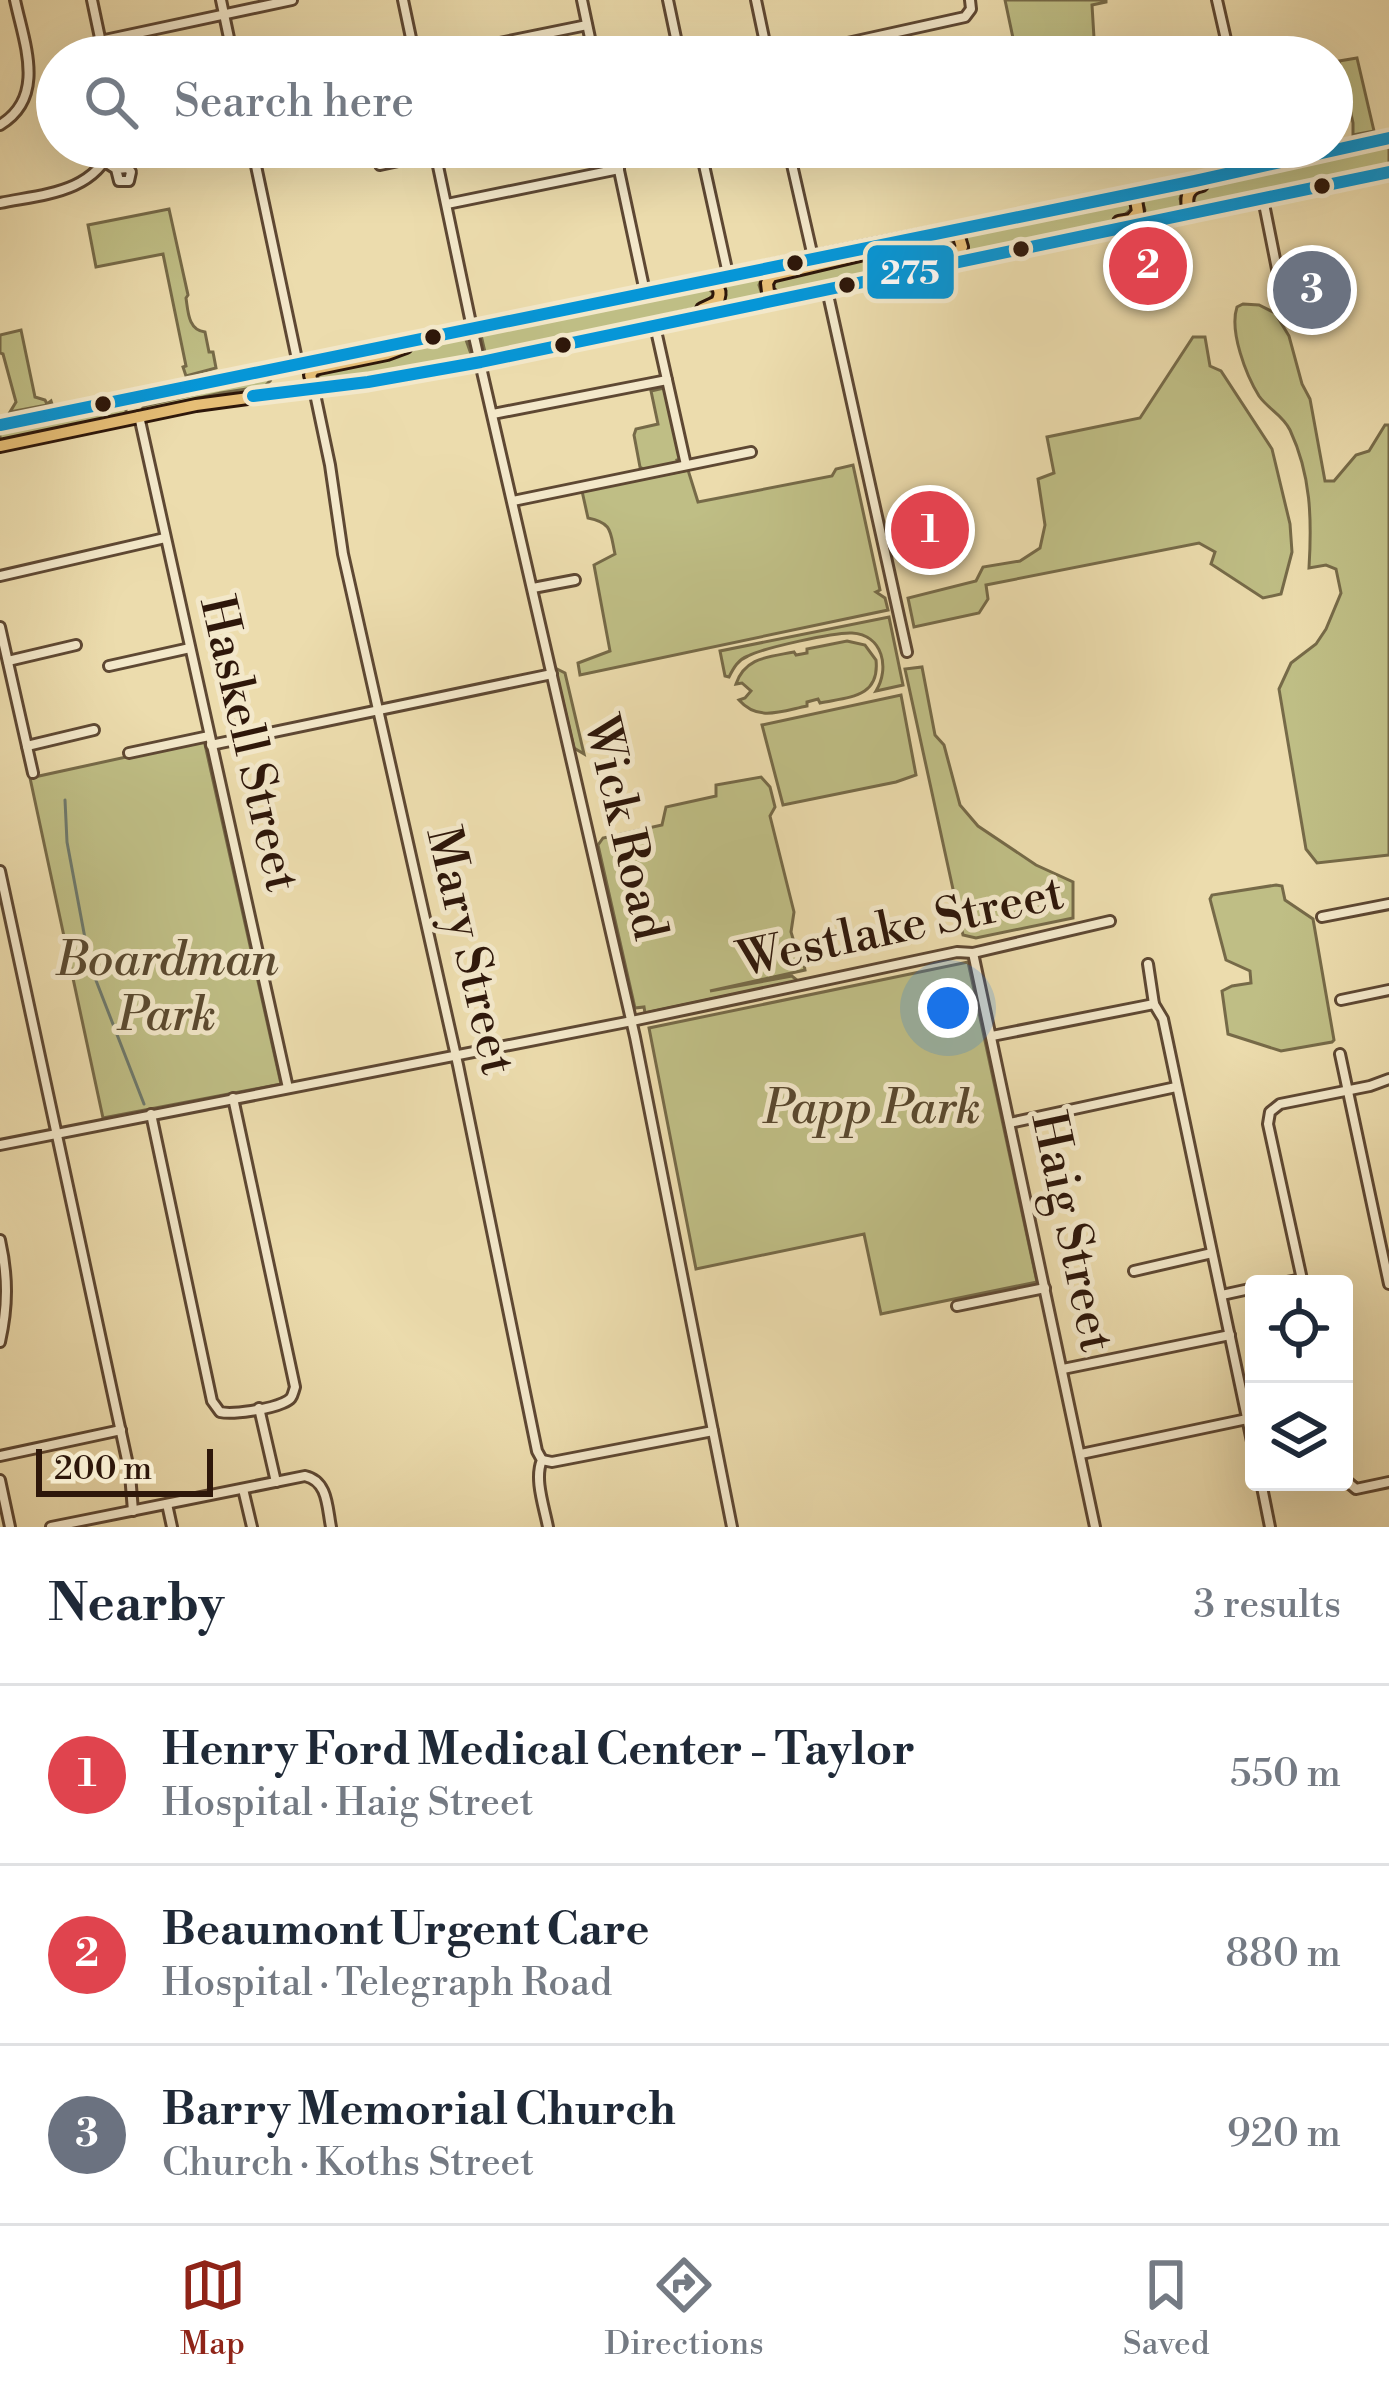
<!DOCTYPE html>
<html lang="en">
<head>
<meta charset="utf-8">
<style>
	:root { --surface:#fff; --page:#f6f6f7; --text:#1f2937; --muted:#747a83; --line:#e0e1e3; --accent:#8f2418 }
	body { margin:0; font-family:"Libre Bodoni",serif; background:var(--page); color:var(--text) }
	.controls { position:absolute; right:36px; bottom:36px; display:grid; overflow:hidden; border-radius:12px; box-shadow:0 12px 48px #0002 }
	.controls button { width:108px; height:108px; display:grid; place-items:center; padding:0; border:0; border-bottom:3px solid var(--line); background:var(--surface); color:var(--text); font:60px sans-serif }
	.scale { position:absolute; left:36px; bottom:30px; width:177px; box-sizing:border-box; padding-left:12px; border:6px solid #2e170a; border-top:0; font-size:33px; line-height:42px; white-space:nowrap; color:#2e170a; -webkit-text-stroke:9px #f3e8ca; paint-order:stroke }
	.you { position:absolute; left:948px; top:1008px; width:42px; height:42px; margin:-30px; border:9px solid #fff; border-radius:50%; background:#1a73e8; box-shadow:0 0 0 18px #1a73e833 }
	.badge { display:grid; place-items:center; width:78px; height:78px; border-radius:50%; background:var(--accent); color:#fff; font-size:39px; font-weight:700 }
	.pin { position:absolute; translate:-50% -50%; border:6px solid #fff; box-shadow:0 3px 12px #0006 }
	.list { margin:0; padding:0; list-style:none }
	h2 { display:flex; justify-content:space-between; align-items:center; height:156px; margin:0; padding:0 48px; font-size:51px }
	h2 small { font-size:39px; font-weight:400; color:var(--muted) }
	.list li { display:grid; grid-template-columns:78px 1fr auto; gap:36px; align-items:center; box-sizing:border-box; height:180px; padding:0 48px; border-top:3px solid var(--line) }
	.list b { display:block; font-size:45px; white-space:nowrap }
	.list p { margin:0; font-size:39px; white-space:nowrap; color:var(--muted) }
	.list em { font-size:39px; font-style:normal; color:var(--muted) }
	.icon { flex:none; width:66px; height:66px; fill:none; stroke:currentColor; stroke-width:2; stroke-linecap:round; stroke-linejoin:round }
	.map { position:relative; flex:none; width:1389px; height:1527px; overflow:hidden }
	.search { position:absolute; background:var(--surface); box-shadow:0 12px 48px #0002; left:36px; right:36px; top:36px; height:132px; display:flex; align-items:center; gap:30px; box-sizing:border-box; padding:0 42px; border-radius:66px; color:var(--muted); font-size:45px }
	.sheet { height:696px; background:var(--surface) }
	nav { display:flex; justify-content:space-around; align-items:center; box-sizing:border-box; height:168px; border-top:3px solid var(--line); background:var(--surface); font-size:33px; color:var(--muted) }
	nav a { display:grid; justify-items:center; gap:6px }
	nav .on { color:var(--accent) }
	.map>svg:first-child { display:block }
</style>
</head>
<body>
<div class="map">
<svg width="1389" height="1527" viewBox="0 0 1389 1527">
	<rect width="100%" height="100%" fill="#ecdcad"/>
	<filter id="stains"><feTurbulence type="fractalNoise" baseFrequency=".00167" numOctaves="4"/><feColorMatrix values="0 0 0 0 .2 0 0 0 0 .09 0 0 0 0 .02 0 0 0 .5 -.17"/></filter>
	<radialGradient id="worn" r=".72"><stop offset=".6" stop-color="#630" stop-opacity="0"/><stop offset="1" stop-color="#630" stop-opacity=".3"/></radialGradient>
	<g fill="#bfbe85" stroke="#766a48" stroke-width="3">
		<path d="M1005 0H1106V2L1092 5 1094 38 1070 43 1073 57H1017Z"/>
		<path d="M1357 58 1374 131 1353 135V123L1339 61Z"/>
		<path d="M1389 145V167L1204 206 1193 202 1196 194 1205 187Z"/>
		<path d="M1183 188 1180 199 1184 210 1142 219 1145 210 1141 197Z"/>
		<path d="M1121 201 1129 203 1132 208 1118 221 964 255 967 247 964 234Z"/>
		<path d="M169 209 188 295 186 298C188 311 188 330 205 332L209 352H213L216 368 186 376 183 367 186 366 163 254 96 267 88 225Z"/>
		<path d="M945 237 955 244 949 252 938 258 782 293 775 291 772 286 778 278Z"/>
		<path d="M763 275 759 285 763 297 723 306 726 291 723 283Z"/>
		<path d="M702 287 709 289 714 294 701 307 488 354 485 352 481 335 484 333Z"/>
		<path d="M1243 304 1259 305 1275 313 1289 336 1302 384 1310 399 1325 481H1334L1356 455 1369 451 1385 425H1389V855L1317 863 1306 849 1279 689 1291 663 1316 644 1326 629 1341 593 1336 569 1326 565 1309 568C1312 519 1311 475 1290 430 1283 415 1268 409 1259 396 1246 375 1229 331 1237 307Z"/>
		<path d="M21 330 35 397 45 400 47 404 51 401 52 404 10 412 16 402 3 354 0 353V335Z"/>
		<path d="M465 337 471 354 469 358 323 382 317 377 325 370Z"/>
		<path d="M1193 337H1205L1210 366 1221 371 1272 449 1290 524 1292 552 1281 594 1263 598 1211 564 1215 552 1199 543 986 585 988 599 979 613 914 627 908 598 976 581 983 567 1020 561 1040 548 1045 525 1038 479 1054 473 1047 437 1140 418Z"/>
		<path d="M266 378 270 381 265 386 221 393 141 411 144 406Z"/>
		<path d="M664 388 681 459 677 460 678 463 644 470 640 467 634 435 636 429 658 424 651 391Z"/>
		<path d="M126 407V414L0 440V433Z"/>
		<path d="M853 465 880 590 876 592 885 598 888 610 580 675 578 663 610 651 594 565 615 554C610 532 613 523 588 518L582 491 688 470 698 502 832 476 836 469Z"/>
		<path d="M889 617 903 685 876 691C890 668 883 635 852 633 835 632 763 648 748 656 738 660 734 667 729 677L725 676 720 651Z"/>
		<path d="M847 641 865 645 876 660C880 698 848 697 820 703L818 699 807 702V706C782 711 758 722 739 700L745 698 751 691 742 683 736 684C745 657 769 657 794 652L796 655 807 653V649Z"/>
		<path d="M922 667 935 735 944 745 960 805 978 826 1036 865 1073 882V918L976 938 963 935 905 669Z"/>
		<path d="M555 668 565 673 584 754 574 748Z"/>
		<path d="M901 695 916 775 896 782 783 805 762 725Z"/>
		<path d="M204 740 281 1084 103 1118 30 778Z"/>
		<path d="M761 777 770 787 775 807 770 816 794 912 791 932 799 959H803L805 970 710 991 792 976 798 981 645 1013 644 1007 635 1008 598 845 603 838 662 825 666 807 716 796V785Z"/>
		<path d="M1276 885 1282 886 1285 900 1313 919 1334 1040 1332 1042 1281 1051 1228 1034 1222 991 1232 986 1251 983 1250 971 1226 960 1210 899 1212 895Z"/>
		<path d="M968 962 1037 1282 881 1314 864 1234 696 1269 649 1028Z"/>
	</g>
	<g fill="none" stroke-linecap="round" stroke-linejoin="round">
		<path stroke="#6e796c" stroke-width="3" d="M65 800 67 842 90 965 144 1104"/>
		<defs>
			<g id="minor">
				<path d="M92 0 104 57"/>
				<path d="M221 0 233 57"/>
				<path d="M403 0 415 57"/>
				<path d="M582 0 594 57"/>
				<path d="M668 0 680 57"/>
				<path d="M756 0 768 57"/>
				<path d="M1217 0 1230 57"/>
				<path d="M100 41 292 0"/>
				<path d="M431 57 587 25"/>
				<path d="M784 57 965 17 971 9 970 0"/>
				<path d="M0 125C47 97 24 43 15 0"/>
				<path d="M252 147 298 364"/>
				<path d="M434 147 472 328 635 1037 732 1527"/>
				<path d="M614 147 645 292"/>
				<path d="M700 147 728 274"/>
				<path d="M788 147 813 257"/>
				<path d="M1248 147 1252 169"/>
				<path d="M105 162 116 169 128 168 131 172 129 181H119L116 169"/>
				<path d="M380 165 436 153"/>
				<path d="M1263 199 1279 279"/>
				<path d="M0 203C44 194 93 193 112 147"/>
				<path d="M447 204 619 169"/>
				<path d="M827 290 907 652"/>
				<path d="M655 326 686 465"/>
				<path d="M314 389 330 465 343 554 458 1065 537 1451 542 1460C534 1479 544 1506 548 1527"/>
				<path d="M493 414 667 380"/>
				<path d="M139 416 288 1088"/>
				<path d="M513 501 751 452"/>
				<path d="M0 576 165 538"/>
				<path d="M533 588 575 580"/>
				<path d="M0 627 33 773"/>
				<path d="M8 661 76 645"/>
				<path d="M109 666 190 648"/>
				<path d="M211 745 552 674"/>
				<path d="M27 746 94 730"/>
				<path d="M129 753 209 736"/>
				<path d="M0 871 130 1474 133 1511"/>
				<path d="M1322 917 1389 904"/>
				<path d="M973 953 1095 1527"/>
				<path d="M1148 964 1154 1004 1163 1019 1254 1451"/>
				<path d="M1341 1000 1389 990"/>
				<path d="M992 1036 1154 1004"/>
				<path d="M1340 1054 1389 1284"/>
				<path d="M151 1114 212 1401 220 1412C233 1415 270 1409 283 1403 293 1399 292 1396 295 1387L233 1098"/>
				<path d="M1010 1123 1176 1087"/>
				<path d="M0 1145 632 1021 957 952 973 953 1110 921"/>
				<path d="M0 1240C8 1276 8 1306 0 1342"/>
				<path d="M1134 1271 1212 1253"/>
				<path d="M1276 1284 1302 1279"/>
				<path d="M1303 1284 1268 1124 1270 1112 1280 1104 1370 1086 1389 1079"/>
				<path d="M1222 1295 1254 1288"/>
				<path d="M957 1306 1045 1288"/>
				<path d="M1063 1369 1230 1335"/>
				<path d="M259 1408 276 1482"/>
				<path d="M1081 1454 1247 1419"/>
				<path d="M0 1456 121 1430"/>
				<path d="M542 1460 552 1462 713 1431"/>
				<path d="M1344 1479 1356 1489 1389 1482"/>
				<path d="M0 1480 10 1527"/>
				<path d="M1261 1482 1270 1527"/>
				<path d="M243 1489 252 1527"/>
				<path d="M167 1504 172 1527"/>
				<path d="M51 1527 305 1476C328 1481 327 1507 331 1527"/>
			</g>
			<g id="major">
				<path d="M1189 214C1186 200 1185 188 1202 185"/>
				<path d="M1119 222 1131 220 1138 212 1136 200 1130 195"/>
				<path d="M944 258 956 255 962 247 959 237 950 230"/>
				<path d="M778 300 768 292 767 283 771 276 860 255"/>
				<path d="M702 309 717 302C723 291 718 286 709 279"/>
				<path d="M314 389 310 375 314 369 387 354 406 347"/>
				<path d="M0 425 876 244 1195 181 1389 138"/>
				<path d="M0 446 196 405 368 382 481 362 1389 172"/>
			</g>
		</defs>
		<use href="#minor" stroke="#5e4833" stroke-width="14"/>
		<use href="#major" stroke="#2e170a" stroke-width="16"/>
		<use href="#minor" stroke="#f3e8ca" stroke-width="8"/>
		<use href="#major" stroke="#e6be76" stroke-width="10"/>
		<defs>
			<g id="bus-1">
				<path d="M253 396 368 382 481 362 1389 172"/>
				<path d="M0 425 1195 181 1389 138"/>
			</g>
		</defs>
		<use href="#bus-1" stroke="#f3e8ca" stroke-width="21"/>
		<use href="#bus-1" stroke="#0696d7" stroke-width="12"/>
	</g>
	<g fill="#2e170a" stroke="#f3e8ca" stroke-width="4.5">
		<circle cx="1322" cy="186" r="10"/>
		<circle cx="1021" cy="249" r="10"/>
		<circle cx="795" cy="263" r="10"/>
		<circle cx="847" cy="285" r="10"/>
		<circle cx="433" cy="337" r="10"/>
		<circle cx="563" cy="345" r="10"/>
		<circle cx="103" cy="404" r="10"/>
	</g>
	<g text-anchor="middle" dominant-baseline="central" stroke-width="10" stroke-linejoin="round" paint-order="stroke">
		<g font-size="48" fill="#2e170a" stroke="#f3e8ca">
			<text transform="translate(248 744) rotate(77)">Haskell Street</text>
			<text transform="translate(624 828) rotate(77)">Wick Road</text>
			<text transform="translate(901 928) rotate(-12)">Westlake Street</text>
			<text transform="translate(469 951) rotate(77)">Mary Street</text>
			<text transform="translate(1071 1232) rotate(78)">Haig Street</text>
		</g>
		<g font-size="48" font-style="italic" fill="#5a492f" stroke="#f3e8ca">
			<text x="167" y="961">Boardman<tspan x="167" dy="55">Park</tspan></text>
			<text x="872" y="1109">Papp Park</text>
		</g>
	</g>
	<rect stroke="#f3e8ca" stroke-width="4.5" x="865" y="243" width="91" height="58" rx="12" fill="#0696d7"/>
	<g font-size="33" text-anchor="middle" font-weight="bold" fill="#fff">
		<text x="910" y="284">275</text>
	</g>
	<rect width="100%" height="100%" filter="url(#stains)"/>
	<rect width="100%" height="100%" fill="url(#worn)"/>
</svg>
<div class="controls">
<button><svg class="icon" aria-label="locate" viewBox="0 0 24 24"><circle cx="12" cy="12" r="6"/><path d="M12 2v4M12 18v4M2 12h4M18 12h4"/></svg></button>
<button><svg class="icon" aria-label="layers" viewBox="0 0 24 24"><path d="M12 4l9 5-9 5-9-5zM3 14l9 5 9-5"/></svg></button>
</div>
<div class="scale">200 m</div>
<div class="you"></div>
<div class="pin badge" style="left:930px;top:530px;background:#e0444e">1</div>
<div class="pin badge" style="left:1148px;top:266px;background:#e0444e">2</div>
<div class="pin badge" style="left:1312px;top:290px;background:#6b7280">3</div>
<div class="search"><svg class="icon" aria-label="search" viewBox="0 0 24 24"><circle cx="10" cy="10" r="6"/><path d="M15 15l6 6"/></svg>Search here</div>
</div>
<section class="sheet">
<h2>Nearby<small>3 results</small></h2>
<ul class="list">
<li><span class="badge" style="background:#e0444e">1</span><div><b>Henry Ford Medical Center - Taylor</b><p>Hospital · Haig Street</p></div><em>550 m</em></li>
<li><span class="badge" style="background:#e0444e">2</span><div><b>Beaumont Urgent Care</b><p>Hospital · Telegraph Road</p></div><em>880 m</em></li>
<li><span class="badge" style="background:#6b7280">3</span><div><b>Barry Memorial Church</b><p>Church · Koths Street</p></div><em>920 m</em></li>
</ul>
</section>
<nav>
<a class="on"><svg class="icon" aria-label="map" viewBox="0 0 24 24"><path d="M3 6l6-2 6 2 6-2v14l-6 2-6-2-6 2zM9 4v14M15 6v14"/></svg>Map</a>
<a><svg class="icon" aria-label="directions" viewBox="0 0 24 24"><path d="M12 3l9 9-9 9-9-9zM9 14v-3h6M13 9l2 2-2 2"/></svg>Directions</a>
<a><svg class="icon" aria-label="saved" viewBox="0 0 24 24"><path d="M7 4h10v16l-5-4-5 4z"/></svg>Saved</a>
</nav>
</body>
</html>
